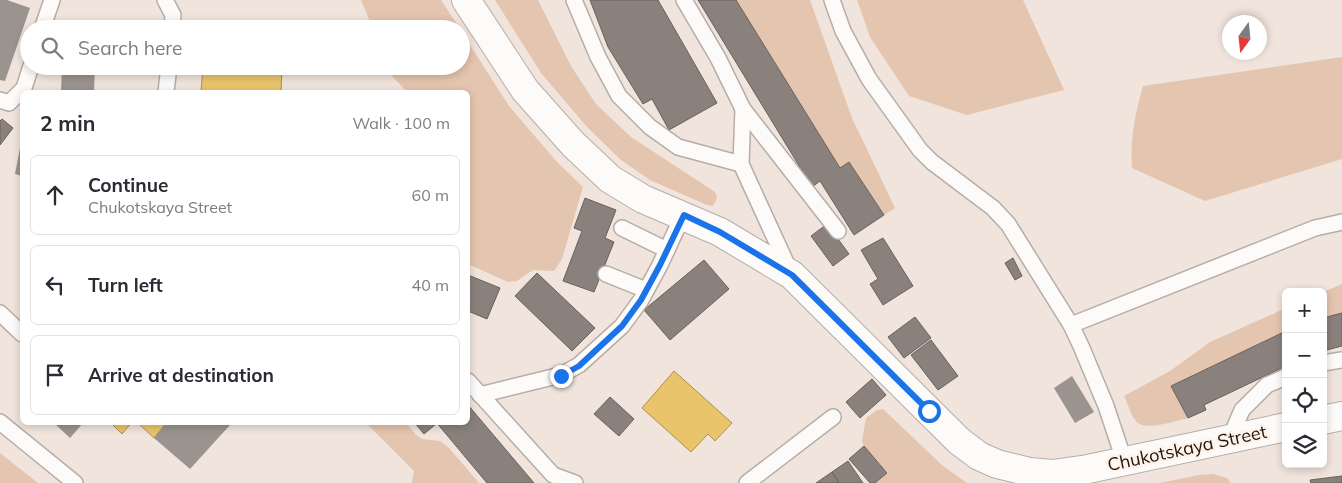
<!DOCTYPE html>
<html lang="en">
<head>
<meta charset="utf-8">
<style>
	:root { --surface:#fff; --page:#f7f7f7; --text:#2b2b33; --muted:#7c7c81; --line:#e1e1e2 }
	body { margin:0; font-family:Mulish,sans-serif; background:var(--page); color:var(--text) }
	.controls { position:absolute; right:15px; bottom:15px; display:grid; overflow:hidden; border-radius:8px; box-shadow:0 2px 8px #0003 }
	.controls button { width:45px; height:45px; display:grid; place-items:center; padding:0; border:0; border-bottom:1px solid var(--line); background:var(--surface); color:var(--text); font:25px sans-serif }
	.compass { position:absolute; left:1222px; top:15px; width:45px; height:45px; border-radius:50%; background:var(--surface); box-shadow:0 2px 8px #0003; rotate:195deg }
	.stop { position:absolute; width:15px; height:15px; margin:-11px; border:4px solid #1a73e8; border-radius:50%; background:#fff }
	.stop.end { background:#1a73e8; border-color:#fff; box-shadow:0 1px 5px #0008 }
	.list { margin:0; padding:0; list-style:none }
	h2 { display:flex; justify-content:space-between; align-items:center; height:65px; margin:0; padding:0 20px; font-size:21px }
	h2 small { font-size:16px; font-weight:400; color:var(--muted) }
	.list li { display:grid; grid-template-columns:32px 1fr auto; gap:15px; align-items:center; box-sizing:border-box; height:80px; margin:0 10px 10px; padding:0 10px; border:1px solid var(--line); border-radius:8px }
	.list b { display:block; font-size:19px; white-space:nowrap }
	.list p { margin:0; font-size:16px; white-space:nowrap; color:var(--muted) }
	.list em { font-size:16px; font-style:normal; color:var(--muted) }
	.icon { flex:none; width:28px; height:28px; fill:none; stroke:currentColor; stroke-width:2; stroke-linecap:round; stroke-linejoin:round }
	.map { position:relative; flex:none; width:1342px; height:483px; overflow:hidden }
	.search { position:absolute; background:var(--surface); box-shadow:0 2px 8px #0003; left:20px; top:20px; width:450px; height:55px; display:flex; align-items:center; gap:12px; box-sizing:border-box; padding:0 18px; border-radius:28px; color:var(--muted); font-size:19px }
	.panel { position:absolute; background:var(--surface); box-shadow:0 2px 8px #0003; left:20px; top:90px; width:450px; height:335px; border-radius:8px }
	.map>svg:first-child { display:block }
</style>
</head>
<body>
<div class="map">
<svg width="1342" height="483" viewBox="0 0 1342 483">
	<rect width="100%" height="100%" fill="#f0e4dc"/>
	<g fill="#e4c5af">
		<path d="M361 0H441L460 29H373Z"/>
		<path d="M495 0H538L571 66 596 104 631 137 715 192 717 198 713 206 707 205 650 180 621 160 587 127 541 73Z"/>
		<path d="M736 0H810L852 118 895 208 884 215 849 162 840 168Z"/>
		<path d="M857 0H1023L1064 90 967 115 909 96 870 37Z"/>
		<path d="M461 31 509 106 557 162 583 187 562 259 554 271 533 270 517 281 508 282 470 265 468 262V92H407L393 77 389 66H461Z"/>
		<path d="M1342 57V159L1205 201 1132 168C1130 138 1135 115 1143 86Z"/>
		<path d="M1342 284V313L1323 318V292Z"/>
		<path d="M1286 308V331L1171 386 1188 418C1176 421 1144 432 1136 421 1130 414 1128 403 1124 396L1170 371 1210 342Z"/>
		<path d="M883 409 943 466 967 483H875L888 473 864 446 862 441 866 418 877 410Z"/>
		<path d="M366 423H406L416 435 422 439 440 441 449 448 479 483H412L414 471Z"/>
		<path d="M0 453 38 483H0Z"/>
		<path d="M1213 474 1227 478 1231 483H1160L1199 475Z"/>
	</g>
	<g fill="#e9c46a" stroke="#ac904f">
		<path d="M203 66H282L281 92H201Z"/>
		<path d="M674 371 732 423 715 441 708 434 691 452 642 408Z"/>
		<path d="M110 422H132L122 434Z"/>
		<path d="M137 422H167L154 438Z"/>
	</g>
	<g fill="#8a817c" stroke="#69615c">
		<path d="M590 0H658L717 103 669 130 652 99 643 104 608 47Z"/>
		<path d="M698 0H736L840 168 849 162 884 215 854 235 820 181 812 187Z"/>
		<path d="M2 119 13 128 0 145V121Z"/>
		<path d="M585 198 616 210 605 238 614 242 594 292 563 281 582 231 574 228Z"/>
		<path d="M827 224 849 254 833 266 811 236Z"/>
		<path d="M883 238 913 286 883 305 870 284 878 279 861 250Z"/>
		<path d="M1013 258 1022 276 1015 280 1005 263Z"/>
		<path d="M704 260 729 289 670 340 644 310Z"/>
		<path d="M537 273 595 328 572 351 515 296Z"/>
		<path d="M468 275 500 288 487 319 468 311Z"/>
		<path d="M1342 313V346L1323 351V318Z"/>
		<path d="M915 317 931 338 904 358 888 337Z"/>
		<path d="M1286 331V366L1204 405 1206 410 1188 418 1171 386Z"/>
		<path d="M931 340 958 376 938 390 911 355Z"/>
		<path d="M872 379 886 395 860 418 846 402Z"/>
		<path d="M610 397 634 419 619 436 594 414Z"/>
		<path d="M468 405 534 483H487L436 422H468Z"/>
		<path d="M414 422H434L436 424 424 434Z"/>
		<path d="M864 446 887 473 875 483H870L849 459Z"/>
		<path d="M848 461 863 483H839L832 472Z"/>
		<path d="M832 472 839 483H816Z"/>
		<path d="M1342 476V483H1311L1310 480Z"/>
	</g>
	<g fill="#9b938d">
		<path d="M0 0H7L30 8 5 81 0 80Z"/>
		<path d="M64 23 96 24V29H63Z"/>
		<path d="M62 66H95L94 92H61Z"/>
		<path d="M20 148H22V176L15 174Z"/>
		<path d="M1072 376 1094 412 1075 423 1054 388Z"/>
		<path d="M53 422H84L70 438Z"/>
		<path d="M167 422H227L230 425 190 469 154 438Z"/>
	</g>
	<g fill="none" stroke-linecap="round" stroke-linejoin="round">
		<defs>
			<g id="lane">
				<path d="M165 0 173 15 172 29"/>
				<path d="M574 0 598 57 619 96 650 127 678 147 741 164"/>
				<path d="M684 0 718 58 743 109 838 231"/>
				<path d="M832 0 843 31 869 79 920 150 932 162 993 208 1008 224 1071 325 1081 346 1106 406 1124 460"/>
				<path d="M42 29 52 0"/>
				<path d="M166 92 169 66"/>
				<path d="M0 100 9 103 24 88 31 66"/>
				<path d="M743 109 741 164 789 269"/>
				<path d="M622 228 667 250"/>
				<path d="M606 274 646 290"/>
				<path d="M0 313 22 334"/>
				<path d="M1071 325 1315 228 1342 222"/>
				<path d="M1323 363 1342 360"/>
				<path d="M468 381 553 475 575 483"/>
				<path d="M480 395 561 375 579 365 622 326 641 300 660 265 683 215"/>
				<path d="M0 422 75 483"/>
				<path d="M1230 438 1242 410 1267 385 1286 377"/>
				<path d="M747 483 833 417"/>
			</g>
			<g id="street">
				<path d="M466 0 525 90 573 144 610 179 643 199 720 232 792 275 959 441 979 456 997 464 1030 472 1052 474 1088 469 1286 427"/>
				<path d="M1323 420 1342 416"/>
			</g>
		</defs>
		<use href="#lane" stroke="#b6ada7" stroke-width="18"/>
		<use href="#street" stroke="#b6ada7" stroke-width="30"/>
		<use href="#lane" stroke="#fdfbfa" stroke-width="15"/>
		<use href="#street" stroke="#fdfbfa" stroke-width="28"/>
	</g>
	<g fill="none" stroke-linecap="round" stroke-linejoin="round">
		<path stroke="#1a73e8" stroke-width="6" d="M561 376 579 366 622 326 641 300 660 265 684 215 720 232 792 275 929 411"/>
	</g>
	<g text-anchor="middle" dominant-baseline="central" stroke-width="5" stroke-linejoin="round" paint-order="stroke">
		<g font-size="18" fill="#1d1510" stroke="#fff2e9">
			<text transform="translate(1187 448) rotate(-12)">Chukotskaya Street</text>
		</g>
	</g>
</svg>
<div class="controls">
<button>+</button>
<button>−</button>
<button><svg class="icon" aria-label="locate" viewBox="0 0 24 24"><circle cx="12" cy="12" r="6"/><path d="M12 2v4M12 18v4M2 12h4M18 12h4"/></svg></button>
<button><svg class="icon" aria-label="layers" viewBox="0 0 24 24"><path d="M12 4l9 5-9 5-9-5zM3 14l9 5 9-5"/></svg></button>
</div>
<svg class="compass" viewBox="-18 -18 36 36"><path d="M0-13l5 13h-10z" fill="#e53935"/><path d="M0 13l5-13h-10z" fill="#7c7c81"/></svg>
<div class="stop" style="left:929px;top:411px"></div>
<div class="stop end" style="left:561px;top:376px"></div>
<div class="search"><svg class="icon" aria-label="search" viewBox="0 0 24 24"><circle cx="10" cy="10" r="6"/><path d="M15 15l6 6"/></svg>Search here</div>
<section class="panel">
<h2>2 min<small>Walk · 100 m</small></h2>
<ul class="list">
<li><svg class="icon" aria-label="ahead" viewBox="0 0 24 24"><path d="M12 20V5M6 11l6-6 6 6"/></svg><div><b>Continue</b><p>Chukotskaya Street</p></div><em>60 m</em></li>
<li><svg class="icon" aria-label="left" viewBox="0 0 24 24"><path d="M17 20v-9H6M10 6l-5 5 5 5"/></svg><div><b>Turn left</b></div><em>40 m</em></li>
<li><svg class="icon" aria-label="arrive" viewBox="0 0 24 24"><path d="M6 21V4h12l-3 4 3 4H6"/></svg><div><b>Arrive at destination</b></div></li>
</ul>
</section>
</div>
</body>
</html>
